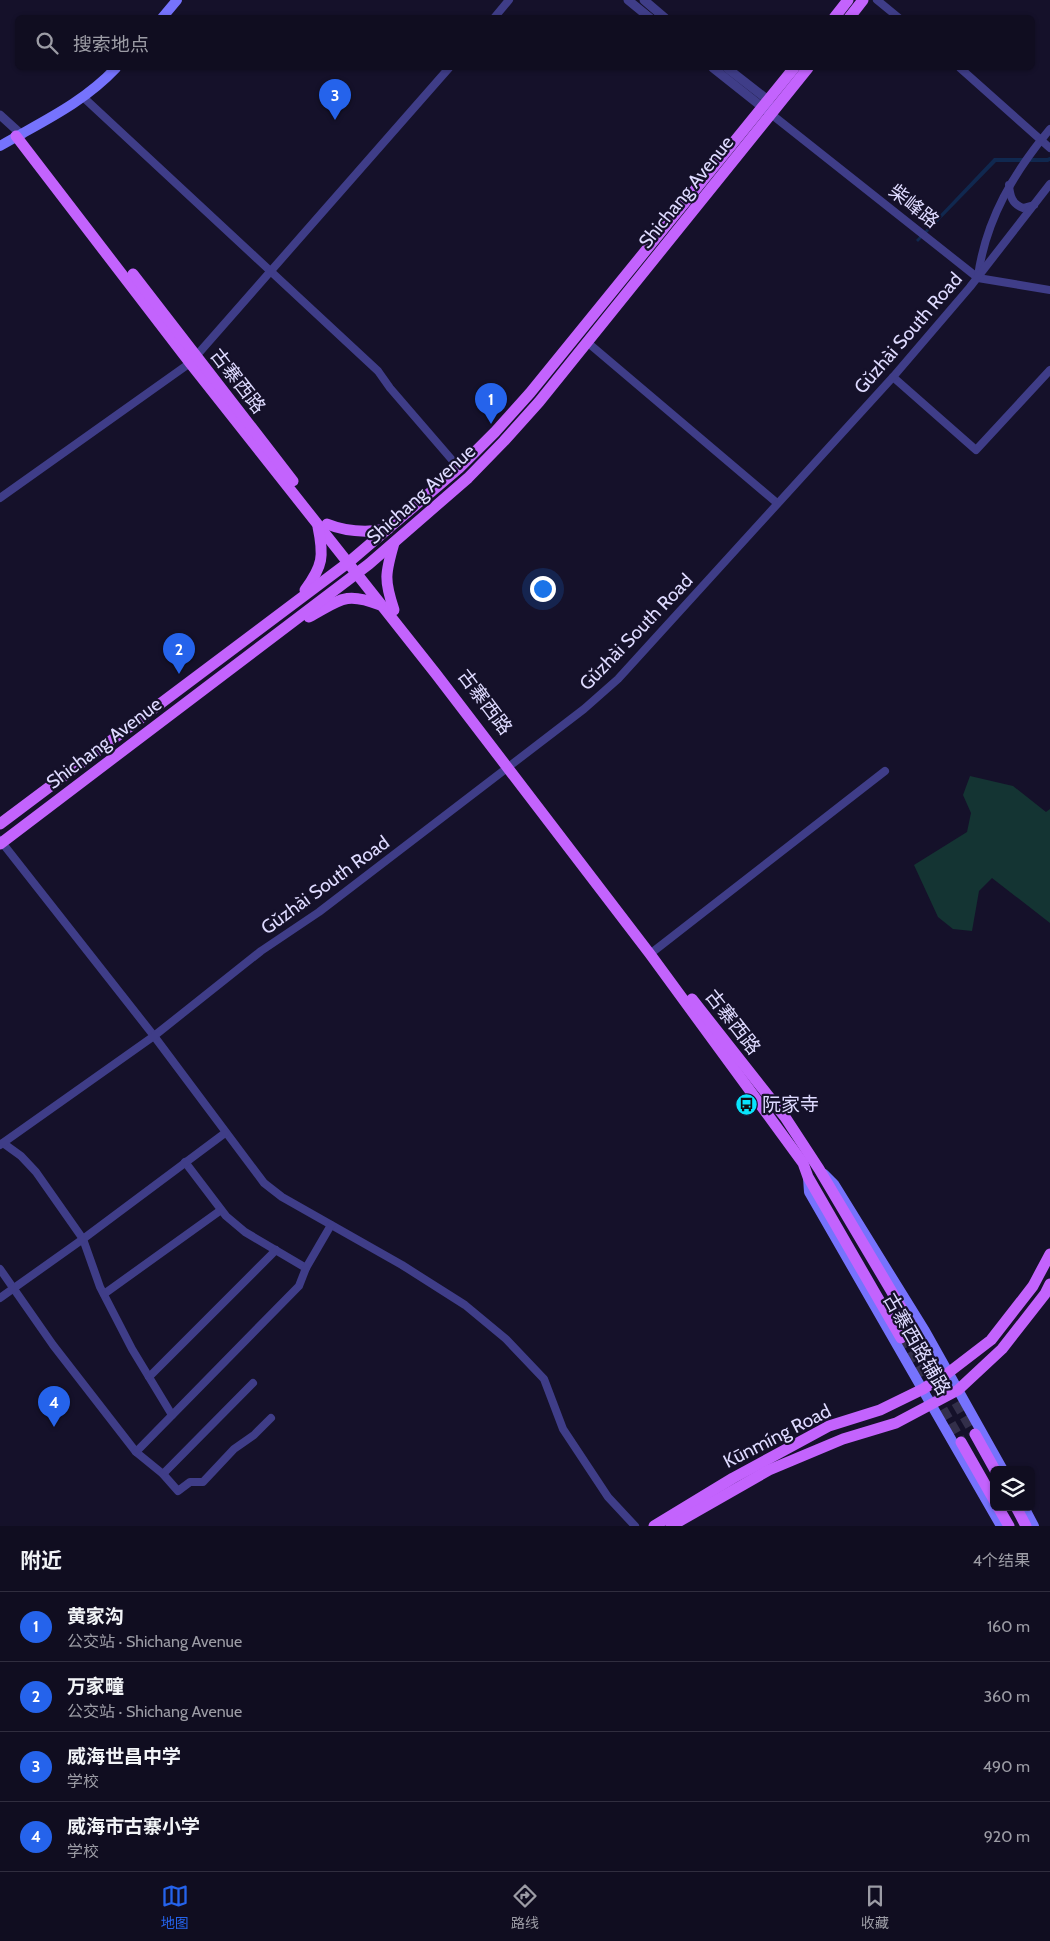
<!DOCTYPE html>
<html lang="zh">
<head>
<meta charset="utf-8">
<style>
	:root { --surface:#100d20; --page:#191629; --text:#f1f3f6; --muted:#9c9ca5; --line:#302d3e; --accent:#2563eb }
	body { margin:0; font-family:Cabin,"Noto Sans SC",sans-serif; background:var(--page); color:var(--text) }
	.controls { position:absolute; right:15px; bottom:15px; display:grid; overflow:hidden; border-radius:8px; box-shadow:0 1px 4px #0004 }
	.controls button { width:45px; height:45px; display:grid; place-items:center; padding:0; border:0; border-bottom:1px solid var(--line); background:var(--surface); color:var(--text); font:25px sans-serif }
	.you { position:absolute; left:542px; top:588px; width:18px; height:18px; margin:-12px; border:4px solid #fff; border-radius:50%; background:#1a73e8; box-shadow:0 0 0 8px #1a73e833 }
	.badge { display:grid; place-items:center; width:32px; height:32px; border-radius:50%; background:var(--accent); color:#fff; font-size:16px; font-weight:700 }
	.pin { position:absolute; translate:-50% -41px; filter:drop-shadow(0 1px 2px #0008) }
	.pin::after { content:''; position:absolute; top:26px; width:18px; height:15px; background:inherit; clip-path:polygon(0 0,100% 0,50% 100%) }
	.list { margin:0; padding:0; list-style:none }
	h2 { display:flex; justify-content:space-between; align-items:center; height:65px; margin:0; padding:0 20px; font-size:21px }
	h2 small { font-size:16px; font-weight:400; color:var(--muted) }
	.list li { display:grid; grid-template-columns:32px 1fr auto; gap:15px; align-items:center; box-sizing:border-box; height:70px; padding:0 20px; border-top:1px solid var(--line) }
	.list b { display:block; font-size:19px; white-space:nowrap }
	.list p { margin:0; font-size:16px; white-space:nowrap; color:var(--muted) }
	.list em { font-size:16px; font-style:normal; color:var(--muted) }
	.icon { flex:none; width:28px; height:28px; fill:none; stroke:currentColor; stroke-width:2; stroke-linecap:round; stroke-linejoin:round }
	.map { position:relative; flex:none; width:1050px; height:1526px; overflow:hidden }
	.search { position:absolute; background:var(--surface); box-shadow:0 1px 4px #0004; left:15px; right:15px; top:15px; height:55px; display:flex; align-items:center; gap:12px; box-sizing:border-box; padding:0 18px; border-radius:8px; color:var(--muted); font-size:19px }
	.sheet { height:345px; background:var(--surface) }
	nav { display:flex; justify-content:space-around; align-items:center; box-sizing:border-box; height:70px; border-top:1px solid var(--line); background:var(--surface); font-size:14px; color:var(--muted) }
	nav a { display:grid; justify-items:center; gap:2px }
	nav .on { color:var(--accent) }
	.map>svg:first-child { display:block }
</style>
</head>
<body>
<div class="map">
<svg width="1050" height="1526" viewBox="0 0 1050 1526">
	<rect width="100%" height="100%" fill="#15112a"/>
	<path fill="#143433" d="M970 776 1013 786 1046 812 1050 809V923L992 878 979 891 972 931 953 929 938 917 914 865 967 832 971 813 963 795Z"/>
	<path fill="#10284f" d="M1050 157V161L1048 162H996L918 242 916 240 994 158H1047Z"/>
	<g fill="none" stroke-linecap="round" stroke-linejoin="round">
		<g stroke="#332f4a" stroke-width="11" stroke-dasharray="11 5.5" stroke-linecap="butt">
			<path d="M915 1331 975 1434"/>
			<path d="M901 1338 961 1442"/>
		</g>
		<g stroke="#3f3d88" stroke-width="8">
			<path d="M877 0 899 18"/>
			<path d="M494 18 509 0"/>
			<path d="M960 68 1050 148"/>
			<path d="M83 97 378 371 390 388 459 468"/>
			<path d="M771 114 978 278 1050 290"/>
			<path d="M1009 185C1010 196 1012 204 1023 208L1034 205"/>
			<path d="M978 276C986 219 1014 172 1050 129"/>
			<path d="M587 342 777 503"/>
			<path d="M893 377 976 450 1050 370"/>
			<path d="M0 498 190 363 449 68"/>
			<path d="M0 840 154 1036 264 1183 282 1197 402 1265 465 1305 506 1339 544 1379 563 1429 608 1497 635 1526"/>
			<path d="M650 954 885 771"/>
			<path d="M3 1143 21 1156 36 1172 83 1239 100 1287 132 1349 172 1415"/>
			<path d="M0 1145 154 1036 261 951 319 912 584 709 618 679 893 377 970 287 1050 184"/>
			<path d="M185 1162 226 1216 245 1232 306 1268"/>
			<path d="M0 1269 53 1345 136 1452 163 1474 178 1491 190 1482H203L234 1449 254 1435 271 1418"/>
			<path d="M104 1294 221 1210"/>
			<path d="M0 1298 83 1239 225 1133"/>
			<path d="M149 1377 276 1250"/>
			<path d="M136 1452 299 1286 306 1268 331 1225"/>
			<path d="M163 1474 253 1383"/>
		</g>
		<g stroke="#3f3d88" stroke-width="9">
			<path d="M628 0 650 18"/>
			<path d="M644 0 665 18"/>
			<path d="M713 68 767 111"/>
			<path d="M727 68 768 100 769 107"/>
			<path d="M0 115 22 135"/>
		</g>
		<g stroke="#7673fd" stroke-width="10">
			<path d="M162 18 177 0"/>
			<path d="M0 146C41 122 82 104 116 68"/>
			<path d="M824 1174 834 1184 925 1331 1003 1470"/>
			<path d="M808 1178 809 1192 1001 1526"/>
			<path d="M1024 1507 1034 1526"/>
		</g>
		<g stroke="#c363fd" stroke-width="11">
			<path d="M834 18 848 0"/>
			<path d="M849 18 863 0"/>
			<path d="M16 136 190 363 436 674 650 954 803 1163 808 1177 901 1338"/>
			<path d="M133 274 293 481"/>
			<path d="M327 524C347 532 366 533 388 529"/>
			<path d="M394 543C385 574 384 580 394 610"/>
			<path d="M305 590C323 566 324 556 318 527"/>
			<path d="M309 617C340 600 345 591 380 605"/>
			<path d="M0 824 349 562 459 468 495 432 530 393 794 68"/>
			<path d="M0 844 369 564 468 478 504 441 539 402 808 68"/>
			<path d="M692 999 785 1117 819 1169 915 1331"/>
			<path d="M975 1434 995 1470"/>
			<path d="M961 1442 994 1500"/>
			<path d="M998 1507 1009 1526"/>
			<path d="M1016 1507 1026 1526"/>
			<path d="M654 1526 733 1478 829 1426 880 1410 923 1389 948 1373 991 1340 1033 1286 1050 1254"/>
			<path d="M671 1526 769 1470 843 1439 896 1423 958 1390 1002 1349 1045 1294 1050 1284"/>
		</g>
	</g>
	<defs>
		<symbol id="bus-disc" viewBox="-11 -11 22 22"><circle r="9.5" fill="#09e4fc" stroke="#15112a"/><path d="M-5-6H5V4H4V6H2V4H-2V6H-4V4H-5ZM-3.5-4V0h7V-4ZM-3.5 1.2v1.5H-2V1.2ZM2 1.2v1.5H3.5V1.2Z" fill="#111"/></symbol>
	</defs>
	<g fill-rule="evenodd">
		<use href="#bus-disc" x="734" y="1092" width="25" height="25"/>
	</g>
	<g text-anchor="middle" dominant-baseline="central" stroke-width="4.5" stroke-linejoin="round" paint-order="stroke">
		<g font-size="19" fill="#dedaff" stroke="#15112a">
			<text transform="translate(686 192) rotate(-51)">Shichang Avenue</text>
			<text transform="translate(914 206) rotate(38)">柴峰路</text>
			<text transform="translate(908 333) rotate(-49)">Gǔzhài South Road</text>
			<text transform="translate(238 381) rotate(52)">古寨西路</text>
			<text transform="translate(421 494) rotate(-42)">Shichang Avenue</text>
			<text transform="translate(636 632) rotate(-46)">Gǔzhài South Road</text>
			<text transform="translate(485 702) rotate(53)">古寨西路</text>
			<text transform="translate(104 743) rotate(-37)">Shichang Avenue</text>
			<text transform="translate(325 885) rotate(-36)">Gǔzhài South Road</text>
			<text transform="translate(733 1022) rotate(52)">古寨西路</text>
			<text transform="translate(917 1344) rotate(60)">古寨西路辅路</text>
			<text transform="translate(777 1436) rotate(-27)">Kūnmíng Road</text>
		</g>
		<g font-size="19" fill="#dedaff" stroke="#15112a" text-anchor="start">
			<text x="762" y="1104">阮家寺</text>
		</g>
	</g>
</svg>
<div class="controls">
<button><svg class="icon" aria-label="layers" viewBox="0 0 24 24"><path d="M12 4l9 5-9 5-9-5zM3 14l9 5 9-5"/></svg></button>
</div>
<div class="you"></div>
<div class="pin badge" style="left:491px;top:424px">1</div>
<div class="pin badge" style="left:179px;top:674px">2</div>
<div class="pin badge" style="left:335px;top:120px">3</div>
<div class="pin badge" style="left:54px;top:1427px">4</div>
<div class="search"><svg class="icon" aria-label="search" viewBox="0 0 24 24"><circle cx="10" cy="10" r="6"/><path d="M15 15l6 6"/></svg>搜索地点</div>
</div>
<section class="sheet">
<h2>附近<small>4个结果</small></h2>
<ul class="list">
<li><span class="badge">1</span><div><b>黄家沟</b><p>公交站 · Shichang Avenue</p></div><em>160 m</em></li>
<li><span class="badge">2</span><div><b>万家疃</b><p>公交站 · Shichang Avenue</p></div><em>360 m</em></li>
<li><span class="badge">3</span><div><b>威海世昌中学</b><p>学校</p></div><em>490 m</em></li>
<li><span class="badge">4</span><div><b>威海市古寨小学</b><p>学校</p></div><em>920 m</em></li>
</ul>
</section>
<nav>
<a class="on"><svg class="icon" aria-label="map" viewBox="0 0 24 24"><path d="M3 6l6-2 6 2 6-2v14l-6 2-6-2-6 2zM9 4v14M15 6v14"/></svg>地图</a>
<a><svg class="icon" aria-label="directions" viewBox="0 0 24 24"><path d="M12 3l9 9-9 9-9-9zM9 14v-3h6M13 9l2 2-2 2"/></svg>路线</a>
<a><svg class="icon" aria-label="saved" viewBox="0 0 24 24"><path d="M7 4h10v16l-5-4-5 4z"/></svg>收藏</a>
</nav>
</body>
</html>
